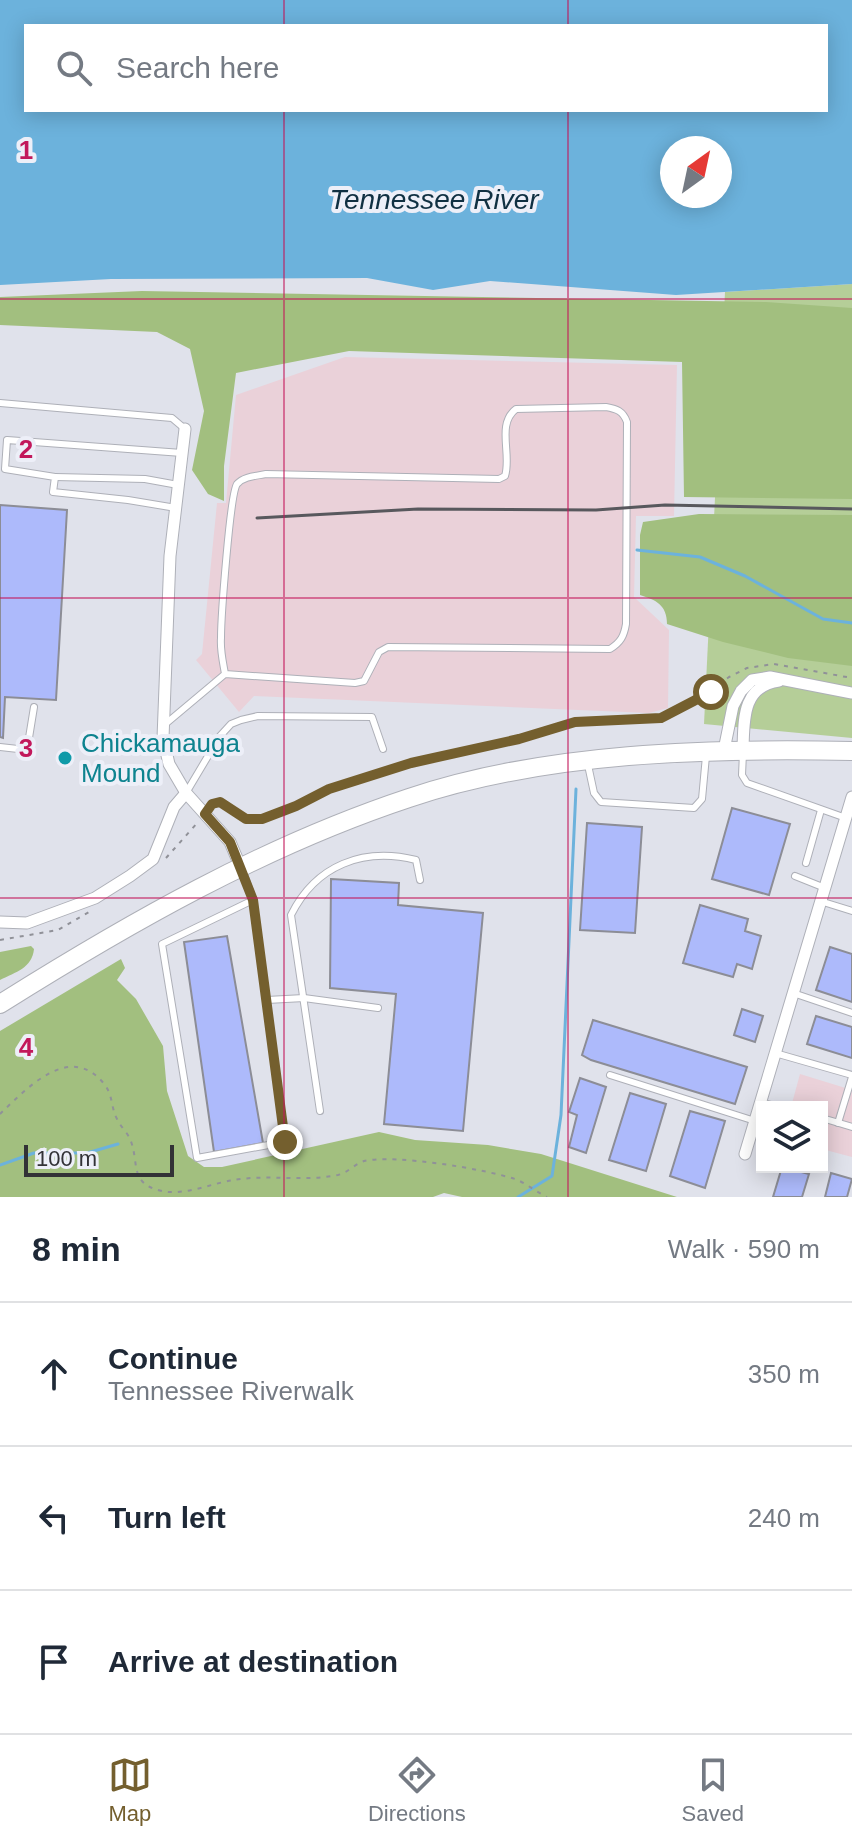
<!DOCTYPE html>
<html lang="en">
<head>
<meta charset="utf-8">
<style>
	:root { --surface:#fff; --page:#f6f6f7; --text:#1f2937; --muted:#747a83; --line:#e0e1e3; --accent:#745f2e }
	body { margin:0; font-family:Helvetica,sans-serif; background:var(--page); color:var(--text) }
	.controls { position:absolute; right:24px; bottom:24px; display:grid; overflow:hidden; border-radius:0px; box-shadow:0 4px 20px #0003 }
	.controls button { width:72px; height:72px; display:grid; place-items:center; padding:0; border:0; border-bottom:2px solid var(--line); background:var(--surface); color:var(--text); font:40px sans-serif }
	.compass { position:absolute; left:660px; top:136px; width:72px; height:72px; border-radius:50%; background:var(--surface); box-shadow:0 4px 20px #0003; rotate:33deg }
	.scale { position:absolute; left:24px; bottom:20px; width:150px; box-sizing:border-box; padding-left:8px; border:4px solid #323236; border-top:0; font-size:22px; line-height:28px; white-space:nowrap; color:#323236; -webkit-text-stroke:6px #edeff8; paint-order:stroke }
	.stop { position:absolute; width:24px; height:24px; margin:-18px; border:6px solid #745f2e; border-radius:50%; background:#fff }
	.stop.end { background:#745f2e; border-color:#fff; box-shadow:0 2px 8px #0008 }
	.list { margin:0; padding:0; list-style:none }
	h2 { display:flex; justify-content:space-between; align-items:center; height:104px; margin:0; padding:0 32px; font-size:34px }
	h2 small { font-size:26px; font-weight:400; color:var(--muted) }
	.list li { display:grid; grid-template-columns:52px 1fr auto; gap:24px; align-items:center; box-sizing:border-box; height:144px; padding:0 32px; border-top:2px solid var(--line) }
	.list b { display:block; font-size:30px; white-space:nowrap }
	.list p { margin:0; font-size:26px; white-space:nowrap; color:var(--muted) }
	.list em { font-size:26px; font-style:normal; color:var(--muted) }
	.icon { flex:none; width:44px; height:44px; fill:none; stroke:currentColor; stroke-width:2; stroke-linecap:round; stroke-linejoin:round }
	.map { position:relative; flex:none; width:852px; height:1197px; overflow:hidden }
	.search { position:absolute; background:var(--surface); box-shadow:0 4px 20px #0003; left:24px; right:24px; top:24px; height:88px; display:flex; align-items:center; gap:20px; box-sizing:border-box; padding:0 28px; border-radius:0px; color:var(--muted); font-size:30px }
	.sheet { height:536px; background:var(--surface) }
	nav { display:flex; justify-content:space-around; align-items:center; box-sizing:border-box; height:112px; border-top:2px solid var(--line); background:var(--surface); font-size:22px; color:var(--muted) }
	nav a { display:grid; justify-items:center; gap:4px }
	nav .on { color:var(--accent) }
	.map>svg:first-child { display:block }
</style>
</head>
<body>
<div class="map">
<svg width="852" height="1197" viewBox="0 0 852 1197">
	<rect width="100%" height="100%" fill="#e0e2eb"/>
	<g fill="#ead1d9">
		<path d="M345 357 677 365 674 516H636L634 597 669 630 668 708 649 713 254 696 239 712 196 660 202 654 217 503H226L236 395Z"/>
		<path d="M800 1074 852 1090V1157L822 1149V1107H791Z"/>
	</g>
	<path fill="#b5ce98" d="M852 284V738L704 724 725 292Z"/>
	<g fill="#a2bf7f">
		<path d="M142 291 766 302 852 308V499L684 497 682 362 349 351 236 373 224 466V501L208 494 192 470 204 411 190 349 157 332 0 325V297Z"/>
		<path d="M699 514 852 515V666L788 658 723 642 667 624C667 605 656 600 640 595V535L643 522Z"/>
		<path d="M31 946 34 949C32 968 16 972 0 980V952Z"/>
		<path d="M121 959 125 968 117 980 136 999 163 1046 167 1091 188 1156 204 1167H222L379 1132 415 1140 488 1145 541 1154 677 1197H462L444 1193 433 1197H0V1031Z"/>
	</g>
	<path fill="#6cb2dc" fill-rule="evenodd" d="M0 0H852V284L676 295 490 281 433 290 367 278 111 279 0 285ZM26 26H826V110H26ZM672 148H720V196H672Z"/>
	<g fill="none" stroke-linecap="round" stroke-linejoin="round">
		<g stroke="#6cb2dc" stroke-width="3">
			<path d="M637 550 700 557 745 576 823 619 852 623"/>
			<path d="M0 1165 34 1153H87L118 1144"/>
			<path d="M518 1197 552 1176 561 1115 576 789"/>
		</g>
	</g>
	<g fill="#adbafb" stroke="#8c8d96" stroke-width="2">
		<path d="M0 505 67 510 56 700 5 697 3 738 0 737Z"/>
		<path d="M732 808 790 824 769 895 712 879Z"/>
		<path d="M587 823 642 827 635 933 580 930Z"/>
		<path d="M331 879 399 883 398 905 483 913 463 1131 384 1124 396 994 330 988Z"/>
		<path d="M700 905 748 919 745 931 761 936 752 969 737 964 733 977 683 963Z"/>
		<path d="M227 936 263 1143 214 1152 184 942Z"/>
		<path d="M830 947 852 954V1002L816 990Z"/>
		<path d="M742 1009 763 1016 755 1042 734 1035Z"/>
		<path d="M816 1016 852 1027V1058L807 1044Z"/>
		<path d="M593 1020 747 1067 735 1104 591 1060 582 1055Z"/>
		<path d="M580 1078 606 1087 586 1153 569 1147 577 1115 569 1112Z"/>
		<path d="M630 1093 666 1104 646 1171 609 1160Z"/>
		<path d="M690 1111 725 1121 705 1188 670 1176Z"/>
		<path d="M782 1167 809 1174 802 1197H773Z"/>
		<path d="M831 1173 852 1179 847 1197H825Z"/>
	</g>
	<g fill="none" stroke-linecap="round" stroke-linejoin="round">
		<defs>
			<g id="lane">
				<path d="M0 403 172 418 185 429"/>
				<path d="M55 477 145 479 178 485"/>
				<path d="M176 508 128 500 53 492 55 477 5 469 7 440 182 453"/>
				<path d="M163 726 225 674 355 683 364 681 379 652 388 647 610 649C621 642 624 636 626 624L627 422C623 411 617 409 606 407L516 409C496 424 512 455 505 476L499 479 266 474C257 476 244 476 237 484 230 494 221 618 221 638 220 650 223 662 225 674"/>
				<path d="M0 747 27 750 34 707"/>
				<path d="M743 753 742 775 747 783 846 818"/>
				<path d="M588 765 594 793 601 802 694 808 702 799 706 756"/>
				<path d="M186 793 220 736 231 724 241 720 258 716 372 717 383 749"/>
				<path d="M806 863 821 810"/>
				<path d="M243 871 253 900 285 1142 197 1158 162 944 253 900"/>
				<path d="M795 876 825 888"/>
				<path d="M820 901 852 911"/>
				<path d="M793 993 852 1013"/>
				<path d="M267 1000 304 998 378 1008"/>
				<path d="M775 1053 852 1075"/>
				<path d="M610 1075 755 1121"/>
				<path d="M760 1102 779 1107"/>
				<path d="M320 1111 291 915C316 865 363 847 416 860L420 880"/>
				<path d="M822 1118 852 1127"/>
				<path d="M838 1123 852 1077"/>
			</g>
			<g id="street">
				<path d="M185 429 170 556 163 738 169 764 186 793 230 842 241 868"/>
				<path d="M743 749C744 720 742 686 779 681"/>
				<path d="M724 750 733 706 741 691 752 680 770 677 852 693"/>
				<path d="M0 922 27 923 95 898 130 876 153 859 174 807 186 793"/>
				<path d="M745 1154 852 797"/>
			</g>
			<path id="primary" d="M0 1004C129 923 264 846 409 798 545 752 710 748 852 751"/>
		</defs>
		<use href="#lane" stroke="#aeb0b8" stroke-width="8"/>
		<use href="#street" stroke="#aeb0b8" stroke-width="13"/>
		<use href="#primary" stroke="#aeb0b8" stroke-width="20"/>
		<g stroke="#909198" stroke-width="2" stroke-dasharray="4 6" stroke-linecap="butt">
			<path d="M210 806 220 802 246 819H262L296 806 329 789 411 763 519 739 575 722 661 718 697 701 729 677 747 668 774 664 852 678"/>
			<path d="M166 858 199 821"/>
			<path d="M0 940 58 930 89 912"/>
			<path d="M0 1114C28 1087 71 1041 105 1085 113 1096 111 1108 117 1119 120 1126 127 1132 130 1139 140 1162 128 1184 162 1191 185 1196 212 1183 234 1180 268 1174 304 1182 338 1175 347 1173 355 1164 364 1161 395 1154 484 1169 515 1179 526 1183 536 1192 547 1197"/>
		</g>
		<use href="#lane" stroke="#fff" stroke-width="6"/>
		<use href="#street" stroke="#fff" stroke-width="11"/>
		<use href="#primary" stroke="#fff" stroke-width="18"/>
		<path stroke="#58585d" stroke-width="3" d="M257 518 418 509 596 510 665 505 852 509"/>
	</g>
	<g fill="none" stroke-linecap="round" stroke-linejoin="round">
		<path stroke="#745f2e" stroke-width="10" d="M285 1142 253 900 230 842 205 814 212 804 220 802 246 819H262L296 806 329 789 411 763 519 739 575 722 661 718 711 692"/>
	</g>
	<path fill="none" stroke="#c2185b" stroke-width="2" stroke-opacity="0.55" d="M284 0V26M568 0V26M284 110V1197M568 110V1197M0 299H852M0 598H852M0 898H852"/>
	<circle fill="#0f9aa8" stroke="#edeff8" stroke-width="3" cx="65" cy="758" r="8"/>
	<g text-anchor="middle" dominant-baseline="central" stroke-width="8" stroke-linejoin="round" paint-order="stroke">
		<g font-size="26" fill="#0d838f" stroke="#edeff8" text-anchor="start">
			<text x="81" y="743">Chickamauga<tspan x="81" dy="30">Mound</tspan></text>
		</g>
		<g font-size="28" font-style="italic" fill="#103042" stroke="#edeff8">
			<text x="434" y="199">Tennessee River</text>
		</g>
	</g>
	<g font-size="26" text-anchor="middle" font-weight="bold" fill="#c2185b" stroke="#edeff8" stroke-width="8" stroke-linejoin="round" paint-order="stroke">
		<text x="26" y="159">1</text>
		<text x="26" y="458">2</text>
		<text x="26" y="757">3</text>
		<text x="26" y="1056">4</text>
	</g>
</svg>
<div class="controls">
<button><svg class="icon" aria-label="layers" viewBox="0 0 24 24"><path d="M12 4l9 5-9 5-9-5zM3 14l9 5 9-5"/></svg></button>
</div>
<svg class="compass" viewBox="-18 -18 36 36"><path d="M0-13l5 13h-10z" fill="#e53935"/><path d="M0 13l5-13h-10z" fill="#747a83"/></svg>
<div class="scale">100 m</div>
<div class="stop" style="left:711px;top:692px"></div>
<div class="stop end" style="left:285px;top:1142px"></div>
<div class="search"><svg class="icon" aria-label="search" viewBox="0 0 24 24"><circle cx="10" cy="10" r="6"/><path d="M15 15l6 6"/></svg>Search here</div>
</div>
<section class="sheet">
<h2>8 min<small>Walk · 590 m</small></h2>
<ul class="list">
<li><svg class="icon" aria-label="ahead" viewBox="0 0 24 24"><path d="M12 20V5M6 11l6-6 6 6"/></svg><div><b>Continue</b><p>Tennessee Riverwalk</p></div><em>350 m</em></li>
<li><svg class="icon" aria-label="left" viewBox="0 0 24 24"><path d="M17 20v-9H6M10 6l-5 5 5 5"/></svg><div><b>Turn left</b></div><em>240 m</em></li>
<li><svg class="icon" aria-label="arrive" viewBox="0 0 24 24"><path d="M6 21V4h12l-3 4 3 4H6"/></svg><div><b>Arrive at destination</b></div></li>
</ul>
</section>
<nav>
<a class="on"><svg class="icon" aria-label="map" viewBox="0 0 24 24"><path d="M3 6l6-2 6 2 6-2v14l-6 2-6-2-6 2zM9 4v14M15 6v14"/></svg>Map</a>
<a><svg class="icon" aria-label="directions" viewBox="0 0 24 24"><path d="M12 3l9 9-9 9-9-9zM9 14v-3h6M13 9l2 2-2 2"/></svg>Directions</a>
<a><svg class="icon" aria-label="saved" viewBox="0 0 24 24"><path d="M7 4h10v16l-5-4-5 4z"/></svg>Saved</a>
</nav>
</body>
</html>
